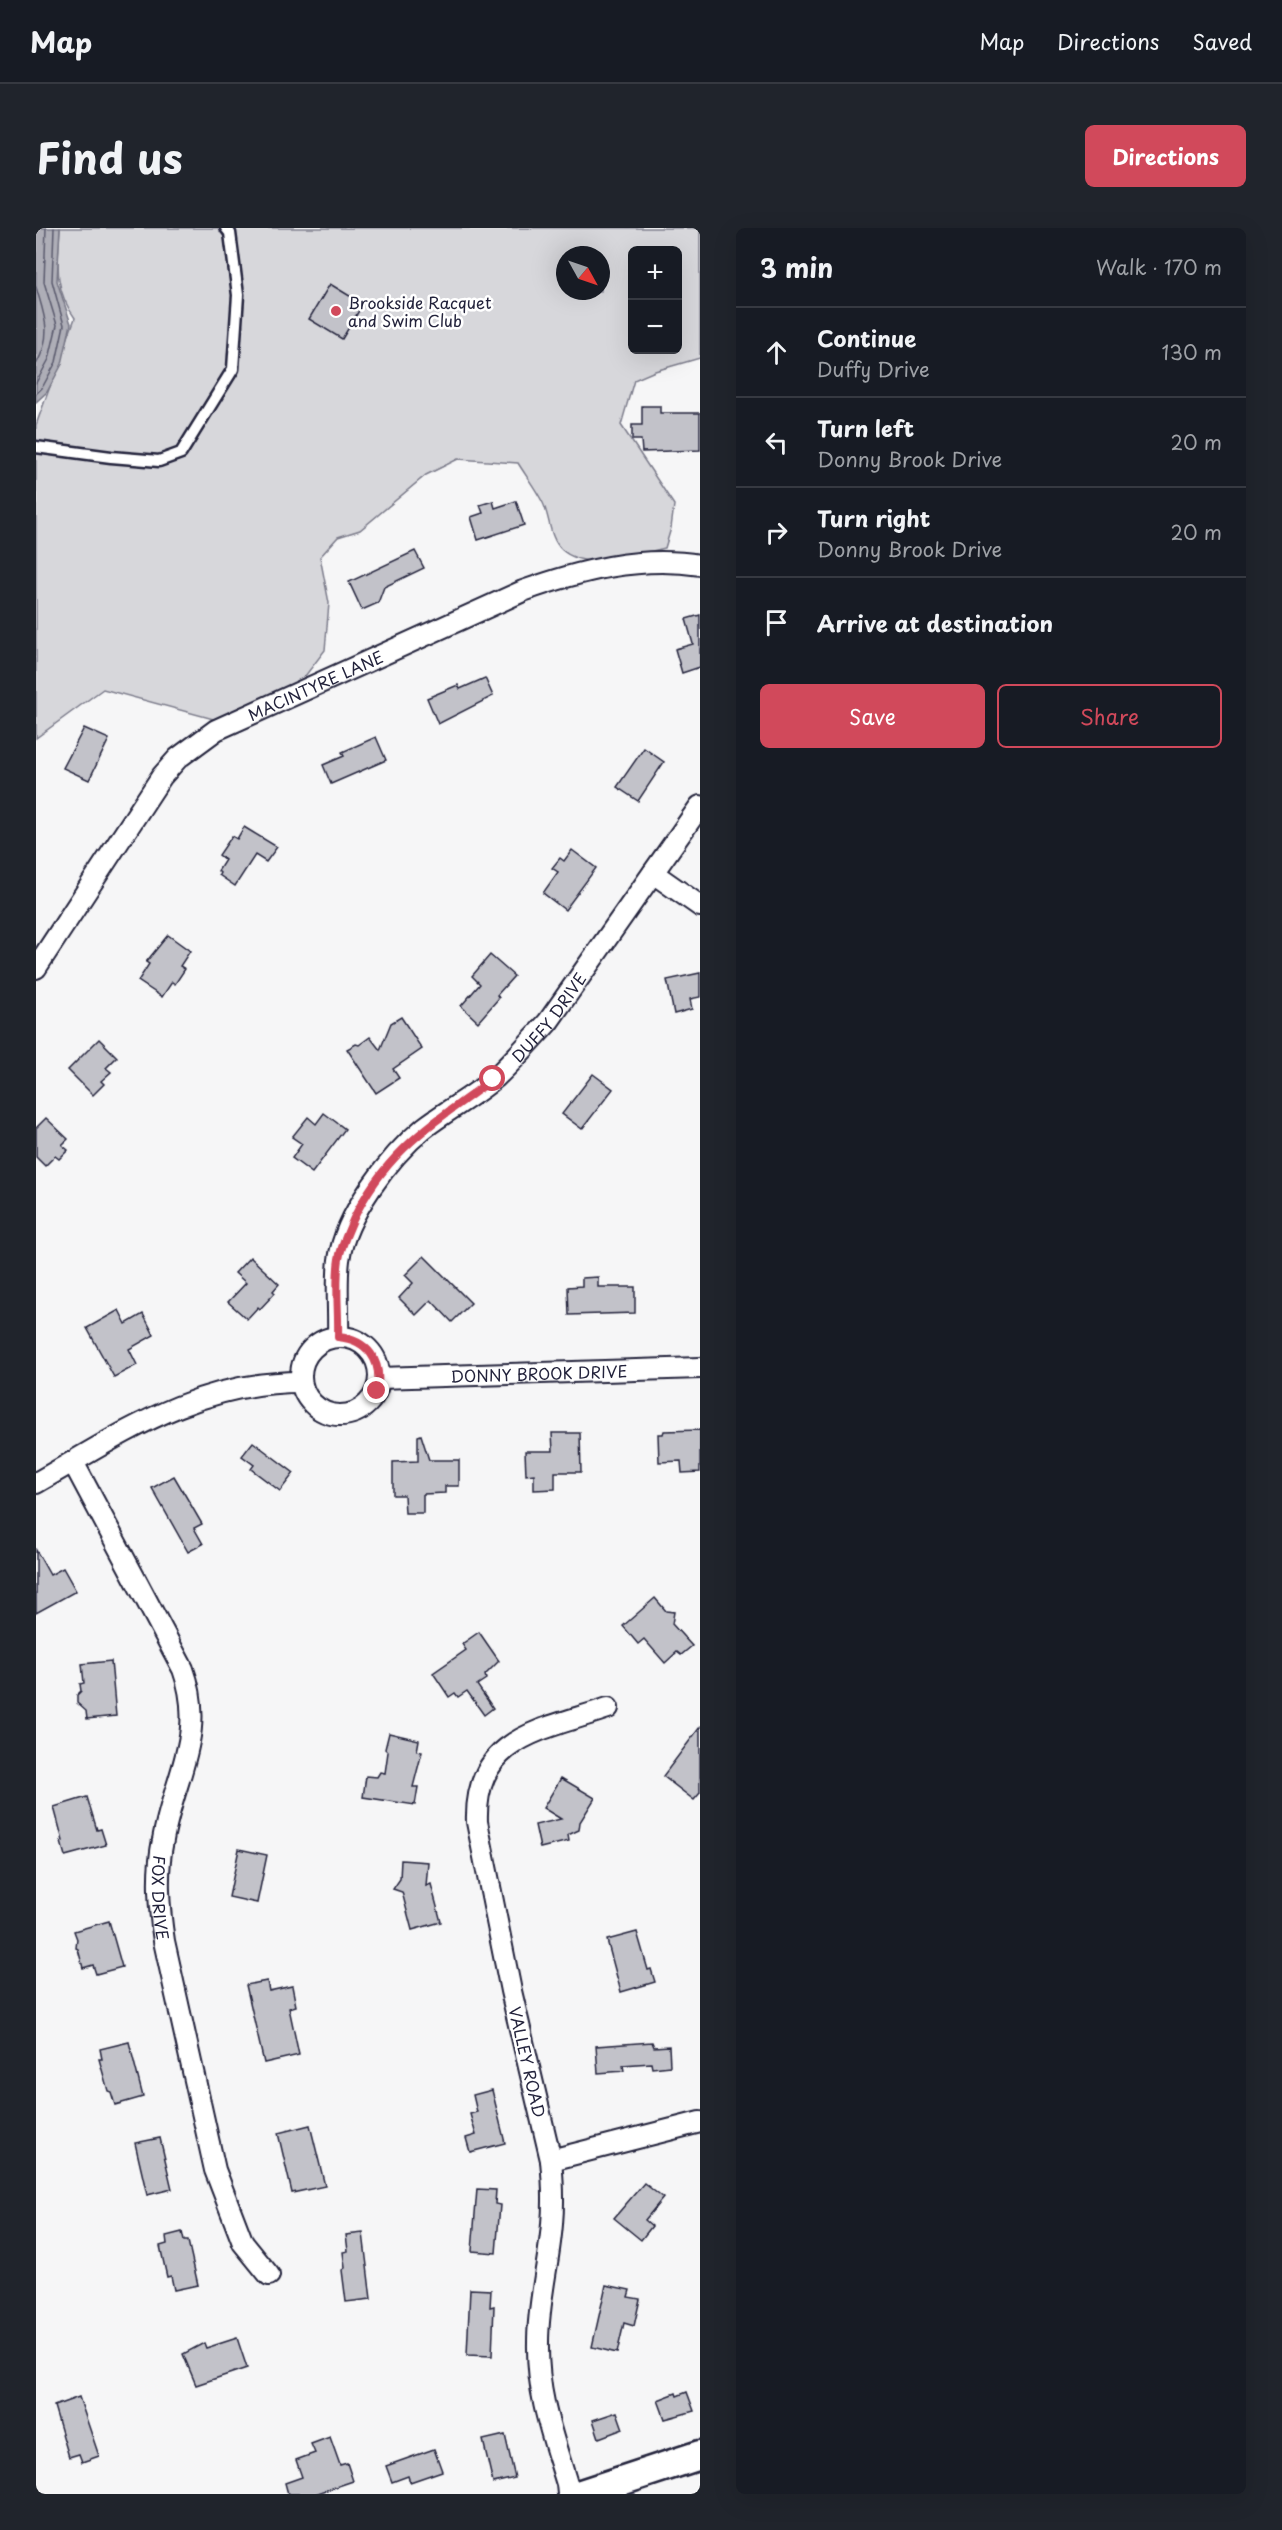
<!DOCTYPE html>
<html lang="en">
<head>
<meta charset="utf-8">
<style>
	:root { --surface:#171b24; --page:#20242c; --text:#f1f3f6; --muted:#9ea1a6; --line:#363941; --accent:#d1495b }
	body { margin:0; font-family:"Playpen Sans",sans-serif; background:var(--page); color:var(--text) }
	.controls { position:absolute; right:18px; top:18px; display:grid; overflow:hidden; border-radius:9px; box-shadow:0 6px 24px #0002 }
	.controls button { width:54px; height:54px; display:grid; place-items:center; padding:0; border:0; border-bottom:2px solid var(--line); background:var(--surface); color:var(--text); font:30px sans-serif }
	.compass { position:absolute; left:520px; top:18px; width:54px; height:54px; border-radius:50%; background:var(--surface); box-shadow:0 6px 24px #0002; rotate:130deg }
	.stop { position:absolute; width:18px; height:18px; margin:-14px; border:4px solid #d1495b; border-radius:50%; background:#fff }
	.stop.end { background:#d1495b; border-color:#fff; box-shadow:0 2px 6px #0008 }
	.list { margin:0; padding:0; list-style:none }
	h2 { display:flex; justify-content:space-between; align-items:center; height:78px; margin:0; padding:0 24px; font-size:26px }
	h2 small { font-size:20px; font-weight:400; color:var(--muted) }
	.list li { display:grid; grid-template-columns:39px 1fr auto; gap:18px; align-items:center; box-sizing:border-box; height:90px; padding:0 24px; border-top:2px solid var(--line) }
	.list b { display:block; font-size:22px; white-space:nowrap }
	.list p { margin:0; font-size:20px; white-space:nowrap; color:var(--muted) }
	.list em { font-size:20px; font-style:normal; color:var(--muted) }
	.actions { display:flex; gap:12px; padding:18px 24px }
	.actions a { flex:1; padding:14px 0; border:2px solid var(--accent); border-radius:9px; text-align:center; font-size:21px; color:var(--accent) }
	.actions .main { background:var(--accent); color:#fff }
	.icon { flex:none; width:33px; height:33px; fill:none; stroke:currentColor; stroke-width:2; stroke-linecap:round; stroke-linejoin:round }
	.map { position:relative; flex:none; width:664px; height:2266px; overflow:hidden; border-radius:9px }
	header { display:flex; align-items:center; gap:36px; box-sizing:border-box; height:84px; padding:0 30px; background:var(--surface); border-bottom:2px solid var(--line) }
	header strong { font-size:28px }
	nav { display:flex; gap:33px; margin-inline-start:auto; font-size:21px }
	.intro { display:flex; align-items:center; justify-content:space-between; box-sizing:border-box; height:144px; padding:0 36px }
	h1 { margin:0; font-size:42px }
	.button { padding:15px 27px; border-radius:9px; background:var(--accent); color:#fff; font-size:21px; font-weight:700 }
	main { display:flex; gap:36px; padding:0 36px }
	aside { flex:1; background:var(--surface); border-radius:9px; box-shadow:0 6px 24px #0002 }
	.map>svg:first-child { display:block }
</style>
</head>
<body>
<header>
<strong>Map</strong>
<nav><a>Map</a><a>Directions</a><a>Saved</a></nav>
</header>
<div class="intro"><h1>Find us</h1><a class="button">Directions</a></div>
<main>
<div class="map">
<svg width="664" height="2266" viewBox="0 0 664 2266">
	<rect width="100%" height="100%" fill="#f6f6f7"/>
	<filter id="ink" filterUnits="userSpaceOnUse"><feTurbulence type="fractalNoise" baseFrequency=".0167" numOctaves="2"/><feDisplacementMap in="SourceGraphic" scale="12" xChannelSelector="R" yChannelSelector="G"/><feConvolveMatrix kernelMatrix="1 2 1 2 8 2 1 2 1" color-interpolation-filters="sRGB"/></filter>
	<g filter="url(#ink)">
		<path fill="#d7d7db" stroke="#7c7c8b" stroke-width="1.5" fill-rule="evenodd" d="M24 0H664V130L619 143 598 152 585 197 638 277 635 300 629 320C599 326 552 345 526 322 513 310 514 289 507 275 500 261 490 248 482 235L422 231 390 247 324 302 302 309 284 329 293 375 289 422 263 456 181 492 67 461 0 510V197L39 90C17 60 22 35 24 0ZM596 22H642V122H596ZM529 27H565V63H529Z"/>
		<path fill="#aeaeb7" stroke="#767685" stroke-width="1.5" d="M0 0H24L21 53 35 96 26 136 11 164 0 174Z"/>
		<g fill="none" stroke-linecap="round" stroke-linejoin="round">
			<g stroke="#5a5a6d" stroke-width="1.5">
				<path d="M0 59C9 90 17 106 0 137"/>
				<path d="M0 155 13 131 21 97 8 54 10 0"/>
				<path d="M0 166 6 160 20 134 28 97 16 53 18 0"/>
			</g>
		</g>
		<g fill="#c2c2c9" stroke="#22223b" stroke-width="1.5">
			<path d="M294 56 327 76 306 111 273 91Z"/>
			<path d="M606 178H624V185H664V222L606 224 605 212H596V197H606Z"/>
			<path d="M457 273 459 280 480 273 488 297 442 312 435 289 447 285 444 277Z"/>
			<path d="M379 323 388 340 348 359 342 375 326 382 313 354Z"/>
			<path d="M664 387V439L646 445 639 421 657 416 650 391Z"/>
			<path d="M449 450 457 468 402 496 391 470 422 457 424 461Z"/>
			<path d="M48 500 73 511 53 552 27 540Z"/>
			<path d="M340 509 350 532 295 556 287 537 308 528 306 524Z"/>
			<path d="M608 520 628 534 602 573 581 559Z"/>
			<path d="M208 599 241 619 230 634 219 627 199 658 183 647 184 645 182 643 189 632 183 627 196 608 201 611Z"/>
			<path d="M536 622 560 640 529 682 507 665 522 644 516 640 524 630 528 633Z"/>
			<path d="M132 707 154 723 144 738 149 741 139 756 136 754 126 769 102 753 113 736 110 734Z"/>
			<path d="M454 727 478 748 461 767 463 770 442 794 425 778 444 756 436 748Z"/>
			<path d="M664 745V769L654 771 656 781 638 786 631 752Z"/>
			<path d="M365 789 386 821 357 841 363 850 340 865 311 821 320 816 323 817 334 809 344 822 355 795Z"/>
			<path d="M63 811 81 829 70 840 75 844 65 853 68 856 57 867 32 842Z"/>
			<path d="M557 846 577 861 546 901 526 886Z"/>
			<path d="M288 885 309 901 276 945 256 930 266 916 256 909 272 889 280 896Z"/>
			<path d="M10 890 32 911 26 917 32 922 23 931 19 928 9 938 0 929V900Z"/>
			<path d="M388 1028 435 1075 416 1094 395 1072 380 1087 363 1070 377 1055 369 1047Z"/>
			<path d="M214 1029 243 1056 237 1063 239 1065 224 1081 222 1079 211 1091 192 1074 210 1055 199 1045Z"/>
			<path d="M562 1049V1059H599V1085L533 1087 532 1059 546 1058V1050Z"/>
			<path d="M83 1082 90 1096 107 1086 118 1107 93 1121 101 1137 78 1149 51 1100Z"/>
			<path d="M664 1202V1244L646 1245 645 1233 623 1234 622 1206H627L628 1203Z"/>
			<path d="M516 1205H544L545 1244H519V1261L498 1262V1246L490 1247 489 1223H517Z"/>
			<path d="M385 1207 393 1232H423V1258H409V1265L387 1266V1285H369L368 1267H357V1234L382 1233V1208Z"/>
			<path d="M217 1214 258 1245 244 1263 215 1241 218 1237 206 1228Z"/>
			<path d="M138 1248 166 1296 158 1300 167 1316 152 1324 116 1260Z"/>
			<path d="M0 1322 14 1347 27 1340 40 1363 0 1385Z"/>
			<path d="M619 1370 630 1383 638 1384 636 1396 656 1418 645 1427 641 1424 629 1435 608 1411 602 1416 587 1398Z"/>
			<path d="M443 1404 463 1433 449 1447 450 1451 441 1457 457 1480 448 1487 431 1463 422 1469 419 1465 413 1469 397 1445 430 1422 426 1416Z"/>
			<path d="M75 1433 80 1488 51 1491 50 1483 41 1475V1467L45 1463 44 1456 48 1455 46 1436Z"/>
			<path d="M664 1499V1565L658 1572 627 1548Z"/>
			<path d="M353 1505 383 1512 381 1523 386 1524 377 1559H382L379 1577 327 1569 330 1548 341 1549 344 1544 349 1545 352 1524 349 1521Z"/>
			<path d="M525 1550 559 1570 544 1594 543 1602 532 1607 533 1613 504 1620 499 1597 525 1591 507 1580Z"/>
			<path d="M51 1569 61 1602 65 1601 70 1617 29 1628 25 1614 27 1613 18 1579Z"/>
			<path d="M203 1621 231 1627 221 1675 193 1669Z"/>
			<path d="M365 1632 392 1634 390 1658 395 1656 405 1694 376 1702 366 1664 357 1661 364 1651Z"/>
			<path d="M73 1693 86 1739 60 1746 57 1737 47 1740 42 1721 40 1720 41 1711 38 1703Z"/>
			<path d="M601 1704 612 1742 615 1741 619 1754 585 1764 571 1712Z"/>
			<path d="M231 1753 233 1763 256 1758 260 1778 253 1780 263 1827 228 1835 210 1757Z"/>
			<path d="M93 1814 107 1869 79 1877 75 1864 72 1863 63 1831H66L64 1821Z"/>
			<path d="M616 1814 618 1819 633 1818 634 1838 616 1840 615 1835 587 1837 588 1843 562 1845 560 1818Z"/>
			<path d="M456 1862 469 1915 434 1924 430 1910 440 1907 434 1886 441 1884 437 1867Z"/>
			<path d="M274 1897 289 1958 256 1965 242 1905Z"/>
			<path d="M124 1910 136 1961 111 1967 99 1915Z"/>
			<path d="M608 1955 627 1970 609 1992 616 1998 605 2012 578 1990Z"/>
			<path d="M441 1961 460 1962 459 1976 464 1977 460 2025 436 2023Z"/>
			<path d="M146 2004 148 2013H152L162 2057 138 2062 135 2048 131 2049 124 2018 131 2016 130 2008Z"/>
			<path d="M327 2005 335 2071 310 2074 306 2042 309 2040 307 2024 312 2023 310 2007Z"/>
			<path d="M570 2057 594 2062 592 2069 604 2071 598 2098 588 2095 581 2125 556 2119Z"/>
			<path d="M434 2061 455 2062 454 2079 458 2078 456 2128 431 2127Z"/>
			<path d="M201 2110 211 2140 160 2157 147 2126 168 2115 170 2120Z"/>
			<path d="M651 2164 658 2183 629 2191 622 2172 640 2165 641 2168Z"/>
			<path d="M43 2169 63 2228 46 2234 43 2226 33 2229 18 2178Z"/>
			<path d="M581 2184 587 2201 563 2210 557 2192Z"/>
			<path d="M469 2207 479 2250 457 2255 447 2212Z"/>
			<path d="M294 2209 304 2237 311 2235 317 2253 279 2266H252L249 2255 266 2249 260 2232 279 2225 275 2216Z"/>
			<path d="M398 2221 406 2243 374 2254 372 2248 356 2254 350 2238Z"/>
		</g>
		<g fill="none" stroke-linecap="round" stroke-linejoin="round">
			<defs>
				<path id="lane" d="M0 219 75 229 123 233 145 225 197 141 202 67 194 5 190 0"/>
				<g id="street">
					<path d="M617 645 664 678"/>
					<path id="s1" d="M0 740 126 548 142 530 180 502 487 363C543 343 604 327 664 337"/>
					<path id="s2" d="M302 1109C303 1084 300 1057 303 1032 309 987 354 928 388 900 411 882 437 869 459 850 478 832 495 813 512 794L664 578"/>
					<circle cx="304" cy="1148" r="39"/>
					<path id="s3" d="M343 1150 664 1140"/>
					<path id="s4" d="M37 1234 147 1441C171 1507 138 1548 127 1612 120 1646 123 1680 128 1713L179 1942 207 2015 233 2047"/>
					<path d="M0 1255C88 1205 159 1154 265 1154"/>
					<path d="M515 1932 664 1894"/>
					<path d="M532 2266 531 2256C516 2206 501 2167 502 2114 502 2074 513 2035 516 1996 518 1974 517 1953 515 1932L475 1763 441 1594C438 1508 508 1502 572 1480"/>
				</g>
				<path id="secondary" d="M545 2266 664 2227"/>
			</defs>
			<use href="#lane" stroke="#22223b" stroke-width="15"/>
			<use href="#street" stroke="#22223b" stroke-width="24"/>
			<use href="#secondary" stroke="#22223b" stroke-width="33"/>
			<use href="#lane" stroke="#fff" stroke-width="10"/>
			<use href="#street" stroke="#fff" stroke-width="20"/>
			<use href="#secondary" stroke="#fff" stroke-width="28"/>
		</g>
	</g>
	<g fill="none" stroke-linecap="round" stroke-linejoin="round" filter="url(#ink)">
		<path stroke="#d1495b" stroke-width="8" d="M341 1163C347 1133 332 1112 302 1109 303 1084 299 1056 303 1031 305 1018 312 1004 317 992 349 923 399 894 457 851"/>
	</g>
	<circle fill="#d1495b" stroke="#fff" stroke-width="2" cx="300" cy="83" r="6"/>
	<g text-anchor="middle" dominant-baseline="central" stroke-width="5" stroke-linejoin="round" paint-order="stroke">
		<g font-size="16" fill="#22223b" stroke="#fff" text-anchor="start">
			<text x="312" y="74">Brookside Racquet<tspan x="312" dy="18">and Swim Club</tspan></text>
		</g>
		<g font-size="16" fill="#22223b" stroke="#fff">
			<text stroke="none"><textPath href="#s1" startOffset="410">MACINTYRE LANE</textPath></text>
			<text stroke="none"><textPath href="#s2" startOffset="405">DUFFY DRIVE</textPath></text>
			<text stroke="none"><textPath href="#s3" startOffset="160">DONNY BROOK DRIVE</textPath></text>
			<text stroke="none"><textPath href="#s4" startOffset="468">FOX DRIVE</textPath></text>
			<text transform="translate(492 1834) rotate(77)">VALLEY ROAD</text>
		</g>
	</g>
</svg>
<div class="controls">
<button>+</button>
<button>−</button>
</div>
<svg class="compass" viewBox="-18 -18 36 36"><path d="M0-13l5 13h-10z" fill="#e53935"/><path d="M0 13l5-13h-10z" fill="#9ea1a6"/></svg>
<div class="stop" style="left:457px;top:851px"></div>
<div class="stop end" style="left:341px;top:1163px"></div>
</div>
<aside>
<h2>3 min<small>Walk · 170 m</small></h2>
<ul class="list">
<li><svg class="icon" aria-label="ahead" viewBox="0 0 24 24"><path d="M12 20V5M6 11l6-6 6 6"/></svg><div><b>Continue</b><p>Duffy Drive</p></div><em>130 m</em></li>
<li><svg class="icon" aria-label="left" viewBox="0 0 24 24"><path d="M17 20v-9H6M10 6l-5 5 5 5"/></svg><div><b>Turn left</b><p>Donny Brook Drive</p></div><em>20 m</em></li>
<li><svg class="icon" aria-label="right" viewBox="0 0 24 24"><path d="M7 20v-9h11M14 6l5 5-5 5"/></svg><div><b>Turn right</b><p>Donny Brook Drive</p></div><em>20 m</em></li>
<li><svg class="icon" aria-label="arrive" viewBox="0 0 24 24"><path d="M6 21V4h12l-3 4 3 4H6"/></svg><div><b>Arrive at destination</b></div></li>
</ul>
<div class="actions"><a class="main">Save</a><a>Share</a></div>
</aside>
</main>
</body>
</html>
